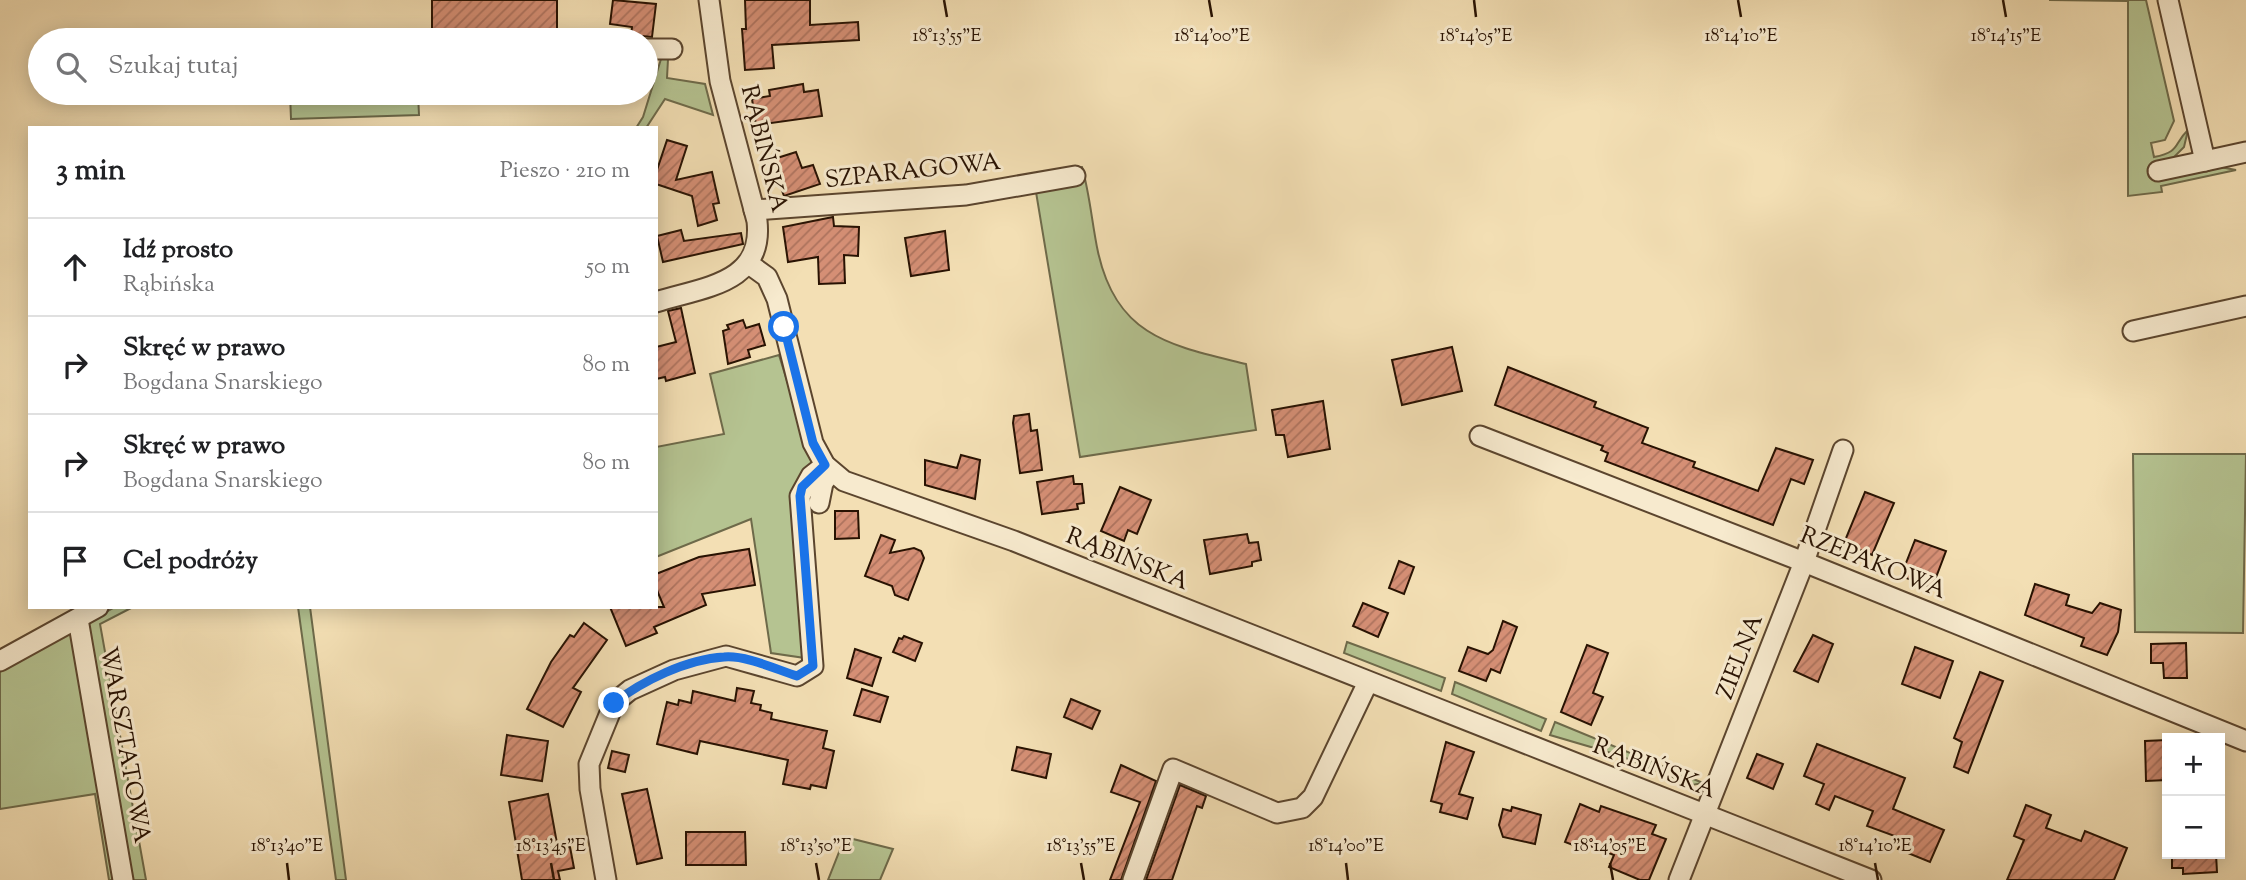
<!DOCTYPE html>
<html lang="pl">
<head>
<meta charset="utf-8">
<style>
	:root { --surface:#fff; --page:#f6f6f6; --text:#202124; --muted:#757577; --line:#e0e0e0 }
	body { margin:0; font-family:"Sorts Mill Goudy",serif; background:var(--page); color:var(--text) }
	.controls { position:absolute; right:21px; bottom:21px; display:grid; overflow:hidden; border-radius:0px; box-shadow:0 4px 18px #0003 }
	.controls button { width:63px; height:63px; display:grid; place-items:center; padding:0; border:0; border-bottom:2px solid var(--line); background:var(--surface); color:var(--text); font:35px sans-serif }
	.stop { position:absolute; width:21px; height:21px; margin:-16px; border:5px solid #1a73e8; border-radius:50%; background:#fff }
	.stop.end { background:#1a73e8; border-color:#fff; box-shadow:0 2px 7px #0008 }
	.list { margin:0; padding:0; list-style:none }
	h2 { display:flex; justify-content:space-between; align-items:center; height:91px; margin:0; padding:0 28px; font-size:30px }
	h2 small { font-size:23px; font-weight:400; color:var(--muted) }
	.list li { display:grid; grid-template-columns:46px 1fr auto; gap:21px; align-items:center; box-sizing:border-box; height:98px; padding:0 28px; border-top:2px solid var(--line) }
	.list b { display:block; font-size:26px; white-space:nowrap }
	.list p { margin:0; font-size:23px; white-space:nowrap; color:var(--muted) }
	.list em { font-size:23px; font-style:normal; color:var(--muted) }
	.icon { flex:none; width:38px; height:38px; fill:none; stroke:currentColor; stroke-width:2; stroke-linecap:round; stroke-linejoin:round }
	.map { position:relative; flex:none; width:2246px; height:880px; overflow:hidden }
	.search { position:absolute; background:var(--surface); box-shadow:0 4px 18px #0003; left:28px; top:28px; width:630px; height:77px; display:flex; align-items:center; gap:18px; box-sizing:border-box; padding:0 24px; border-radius:38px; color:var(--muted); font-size:26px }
	.panel { position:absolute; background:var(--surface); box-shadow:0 4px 18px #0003; left:28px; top:126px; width:630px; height:483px; border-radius:0px }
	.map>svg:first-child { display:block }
</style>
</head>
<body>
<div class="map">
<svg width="2246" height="880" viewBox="0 0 2246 880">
	<defs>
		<pattern id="building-hatch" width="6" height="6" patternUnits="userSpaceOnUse" patternTransform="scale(1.75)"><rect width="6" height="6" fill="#d58f75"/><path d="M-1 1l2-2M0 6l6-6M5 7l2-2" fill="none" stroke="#ad735e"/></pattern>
	</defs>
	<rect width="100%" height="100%" fill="#f3dfb4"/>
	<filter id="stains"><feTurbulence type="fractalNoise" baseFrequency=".00286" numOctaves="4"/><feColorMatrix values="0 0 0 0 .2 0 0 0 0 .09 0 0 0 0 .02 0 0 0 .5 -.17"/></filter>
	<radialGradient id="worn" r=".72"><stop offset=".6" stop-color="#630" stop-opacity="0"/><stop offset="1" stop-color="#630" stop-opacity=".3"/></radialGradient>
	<g fill="#b5c391" stroke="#6e6a4a" stroke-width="2">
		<path d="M2049 0H2146L2174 121 2165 140 2151 143 2154 157C2181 152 2173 144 2188 130L2184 147 2173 158 2236 170 2161 186 2162 192 2128 196V1Z"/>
		<path d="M661 59H668L667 78 705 84 713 115 665 99 646 128H636L643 117Z"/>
		<path d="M290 93H418L419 115 291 119Z"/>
		<path d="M1082 167C1090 195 1092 224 1098 252 1117 338 1173 346 1246 364L1256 430 1080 457 1036 192 979 203 776 215Z"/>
		<path d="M779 355 812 462 797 483 805 658 771 653 751 519 656 557V447L724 434 710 374Z"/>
		<path d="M2133 454H2246L2243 633 2135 632Z"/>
		<path d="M115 607H133L100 624 146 880H130L85 624Z"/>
		<path d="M298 607H310L346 880H336Z"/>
		<path d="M75 630 117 880H109L95 794 0 809V672Z"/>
		<path d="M1347 642 1445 678 1441 691 1344 653Z"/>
		<path d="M1455 682 1546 719 1541 731 1452 694Z"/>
		<path d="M1555 722 1703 783 1692 785 1618 755 1550 735Z"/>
		<path d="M845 837 893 849 880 880H828Z"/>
	</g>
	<g fill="url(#building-hatch)" stroke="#281202" stroke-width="2">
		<path d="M432 0H557V29L432 30Z"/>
		<path d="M613 0 656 4 652 37 631 35 632 27 610 24Z"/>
		<path d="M745 0H810V25L858 22 859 40 772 45 774 68 745 70 742 29H746Z"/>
		<path d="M803 84 804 92 818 90 822 116 756 125 752 99 770 96 769 90Z"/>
		<path d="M667 140 687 146 676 180 712 172 719 203 713 204 717 220 698 226 692 196 656 184V173Z"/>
		<path d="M796 152 802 168 813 165 820 184 784 196 771 160Z"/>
		<path d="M833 217 834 226 859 227 858 256 844 255 845 283 819 284 818 257 788 262 783 227Z"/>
		<path d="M681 230 684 241 741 233 743 244 663 262 657 236Z"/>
		<path d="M945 231 949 270 911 276 905 238Z"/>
		<path d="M681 308 695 373 666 381 665 377 656 379V347L676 342 668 311Z"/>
		<path d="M743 320 746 328 759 324 765 345 748 350 750 357 728 364 723 331 729 329 727 325Z"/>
		<path d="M1452 347 1462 391 1402 405 1392 360Z"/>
		<path d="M1508 367 1596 402 1594 407 1648 428 1642 443 1695 462 1693 467 1758 491 1776 448 1813 460 1804 484 1791 479 1773 525 1605 461 1608 453 1601 450 1603 446 1495 405Z"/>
		<path d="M1323 401 1330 449 1288 457 1284 435H1276L1272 410Z"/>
		<path d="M1029 414 1031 431 1037 430 1042 470 1020 473 1013 423 1014 416Z"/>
		<path d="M961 455 980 460 975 499 925 485V460L957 468Z"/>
		<path d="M1073 476 1074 484H1082L1084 503 1077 504 1078 509 1042 514 1037 482Z"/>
		<path d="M1120 487 1151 500 1137 534 1128 530 1124 541 1101 531Z"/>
		<path d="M1865 492 1894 503 1872 555 1844 543Z"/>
		<path d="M835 511H858L859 538 835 539Z"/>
		<path d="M1247 534 1249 543 1258 542 1261 560 1252 562V566L1210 574 1204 540Z"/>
		<path d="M881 535 895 540 890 553 914 548 921 551 924 558 908 600 895 595 892 586 865 576Z"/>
		<path d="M1915 540 1946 551 1932 588 1901 576Z"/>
		<path d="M749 549 755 585 702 594 706 605 654 627 657 633 626 646 610 607H664L656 588V574L699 557Z"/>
		<path d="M1399 561 1414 567 1404 594 1389 588Z"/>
		<path d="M2035 584 2069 595 2066 605 2092 613 2100 603 2121 610 2118 632 2107 655 2081 646 2084 638 2025 615Z"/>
		<path d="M1363 603 1388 613 1378 637 1353 626Z"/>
		<path d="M1503 621 1517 627 1500 673 1491 669 1486 681 1459 671 1468 647 1488 654 1493 650Z"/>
		<path d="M584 623 607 640 573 688 581 692 563 727 527 709 551 662 570 635 574 637Z"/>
		<path d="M1813 635 1833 644 1818 682 1794 671Z"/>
		<path d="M904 636 922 643 915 661 893 652 899 638 902 639Z"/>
		<path d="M2186 643 2187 678H2164L2163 663H2151V644Z"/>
		<path d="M1587 645 1608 653 1593 693 1603 697 1591 725 1561 712Z"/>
		<path d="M1915 647 1953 661 1940 698 1902 684Z"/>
		<path d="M855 649 881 658 872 686 847 678Z"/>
		<path d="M1980 672 2003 681 1968 773 1954 767 1962 742 1954 738Z"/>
		<path d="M737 688 754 691 751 703 761 705 760 710 772 713 771 719 827 731 823 748 834 751 826 788 811 785 810 789 783 784 788 760 700 741 697 754 657 744 667 702 678 705 679 700 691 703 693 691 735 701Z"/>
		<path d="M862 689 888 697 880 722 854 715Z"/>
		<path d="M1071 699 1100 711 1092 729 1064 717Z"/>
		<path d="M507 735 548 741 542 781 501 775Z"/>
		<path d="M2167 740V780L2146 781 2145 741Z"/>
		<path d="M1446 742 1474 752 1459 794 1473 798 1467 819 1440 812 1442 804 1431 801Z"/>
		<path d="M1817 744 1905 778 1893 809 1944 830 1930 862 1898 849 1903 839 1867 826 1873 811 1835 796 1829 810 1816 804 1824 784 1804 776Z"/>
		<path d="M1017 747 1051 754 1046 778 1012 770Z"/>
		<path d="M612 751 629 755 625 772 608 768Z"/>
		<path d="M1757 754 1783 764 1773 789 1747 778Z"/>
		<path d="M1121 765 1156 781 1121 880H1110L1140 802 1111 792Z"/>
		<path d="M1180 785 1206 796 1202 808 1197 806 1172 880H1146Z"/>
		<path d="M647 789 662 858 637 864 622 794Z"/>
		<path d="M548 794 558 849 570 847 574 868 558 871 560 880H522L509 802Z"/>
		<path d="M1580 804 1599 812 1601 806 1656 825 1652 834 1666 839 1649 880H1640L1609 867 1614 855 1588 845 1586 850 1565 842Z"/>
		<path d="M2026 805 2051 815 2046 828 2081 841 2085 831 2127 848 2114 880H2007L2024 840 2014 836Z"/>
		<path d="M1512 807 1541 815 1535 844 1503 837 1499 825 1503 809 1511 811Z"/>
		<path d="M686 832H745L746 865H686Z"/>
		<path d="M2172 854H2216L2217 872 2183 874V868H2172Z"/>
	</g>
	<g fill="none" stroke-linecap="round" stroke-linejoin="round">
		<defs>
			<g id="minor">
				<path d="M2168 0 2205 161 2246 152"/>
				<path d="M646 49H672"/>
				<path d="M2158 171 2205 161"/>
				<path d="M754 210 966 195 1075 176"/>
				<path d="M749 264 767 277 777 299 813 443 825 465 844 481 1014 541 1871 880"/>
				<path d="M656 302C703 287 764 284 757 221L720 81 709 0"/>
				<path d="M2133 331 2246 306"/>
				<path d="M1480 436 1804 562 2246 741"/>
				<path d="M819 503 823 483 831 472"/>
				<path d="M78 619 123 880"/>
				<path d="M0 661 98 607"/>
				<path d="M606 880 590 789 589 764 614 703 630 690 674 670 726 656 797 676 813 666 800 496 811 476 825 465"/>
				<path d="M1133 880 1173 769 1277 813 1302 808 1313 797 1368 682"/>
				<path d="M1679 880 1804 562 1843 450"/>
			</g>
		</defs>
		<use href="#minor" stroke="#5b452e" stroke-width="23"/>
		<use href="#minor" stroke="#f7eace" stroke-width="19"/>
	</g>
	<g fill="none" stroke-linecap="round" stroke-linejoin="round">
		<path stroke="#1a73e8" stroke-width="9" d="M614 703C642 681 687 659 724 657 746 655 775 669 797 676L813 666 800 496 802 487 825 465 813 443 784 327"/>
	</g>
	<path fill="none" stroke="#281202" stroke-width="2.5" d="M944 0 947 17M1209 0 1212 17M1474 0 1476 17M1738 0 1741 17M2003 0 2006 17M287 863 289 880M551 863 554 880M816 863 819 880M1081 863 1084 880M1346 863 1348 880M1610 863 1613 880M1875 863 1878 880"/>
	<g text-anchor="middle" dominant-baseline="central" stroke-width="6" stroke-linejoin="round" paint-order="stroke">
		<g font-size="24" fill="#281202" stroke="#f7eace">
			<text transform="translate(763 149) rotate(76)">RĄBIŃSKA</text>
			<text transform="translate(913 172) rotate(-6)">SZPARAGOWA</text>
			<text transform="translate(1127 560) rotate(22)">RĄBIŃSKA</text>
			<text transform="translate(1873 564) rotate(22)">RZEPAKOWA</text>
			<text transform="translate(1741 657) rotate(-69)">ZIELNA</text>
			<text transform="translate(124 745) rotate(80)">WARSZTATOWA</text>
			<text transform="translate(1654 769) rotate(21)">RĄBIŃSKA</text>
		</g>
	</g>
	<g font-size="18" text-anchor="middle" fill="#281202" stroke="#f7eace" stroke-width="6" stroke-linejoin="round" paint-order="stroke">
		<text x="947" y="41">18°13'55"E</text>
		<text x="1212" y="41">18°14'00"E</text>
		<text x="1476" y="41">18°14'05"E</text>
		<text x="1741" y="41">18°14'10"E</text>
		<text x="2006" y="41">18°14'15"E</text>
		<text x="287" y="851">18°13'40"E</text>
		<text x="551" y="851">18°13'45"E</text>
		<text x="816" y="851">18°13'50"E</text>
		<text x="1081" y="851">18°13'55"E</text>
		<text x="1346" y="851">18°14'00"E</text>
		<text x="1610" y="851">18°14'05"E</text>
		<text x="1875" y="851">18°14'10"E</text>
	</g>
	<rect width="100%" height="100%" filter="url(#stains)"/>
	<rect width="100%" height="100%" fill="url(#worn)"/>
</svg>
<div class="controls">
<button>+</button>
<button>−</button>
</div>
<div class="stop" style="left:784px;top:327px"></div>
<div class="stop end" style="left:614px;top:703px"></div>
<div class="search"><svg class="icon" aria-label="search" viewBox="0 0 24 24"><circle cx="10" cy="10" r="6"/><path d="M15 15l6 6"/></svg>Szukaj tutaj</div>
<section class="panel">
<h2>3 min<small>Pieszo · 210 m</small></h2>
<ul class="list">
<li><svg class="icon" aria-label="ahead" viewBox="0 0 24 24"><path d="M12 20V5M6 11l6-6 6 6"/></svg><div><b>Idź prosto</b><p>Rąbińska</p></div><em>50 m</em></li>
<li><svg class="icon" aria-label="right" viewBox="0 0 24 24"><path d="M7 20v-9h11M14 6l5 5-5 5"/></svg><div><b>Skręć w prawo</b><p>Bogdana Snarskiego</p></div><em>80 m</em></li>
<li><svg class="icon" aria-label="right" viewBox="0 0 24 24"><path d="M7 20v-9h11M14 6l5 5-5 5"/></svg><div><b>Skręć w prawo</b><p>Bogdana Snarskiego</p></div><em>80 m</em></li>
<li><svg class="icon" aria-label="arrive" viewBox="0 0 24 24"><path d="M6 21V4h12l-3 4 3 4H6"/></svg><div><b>Cel podróży</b></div></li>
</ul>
</section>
</div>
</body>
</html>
